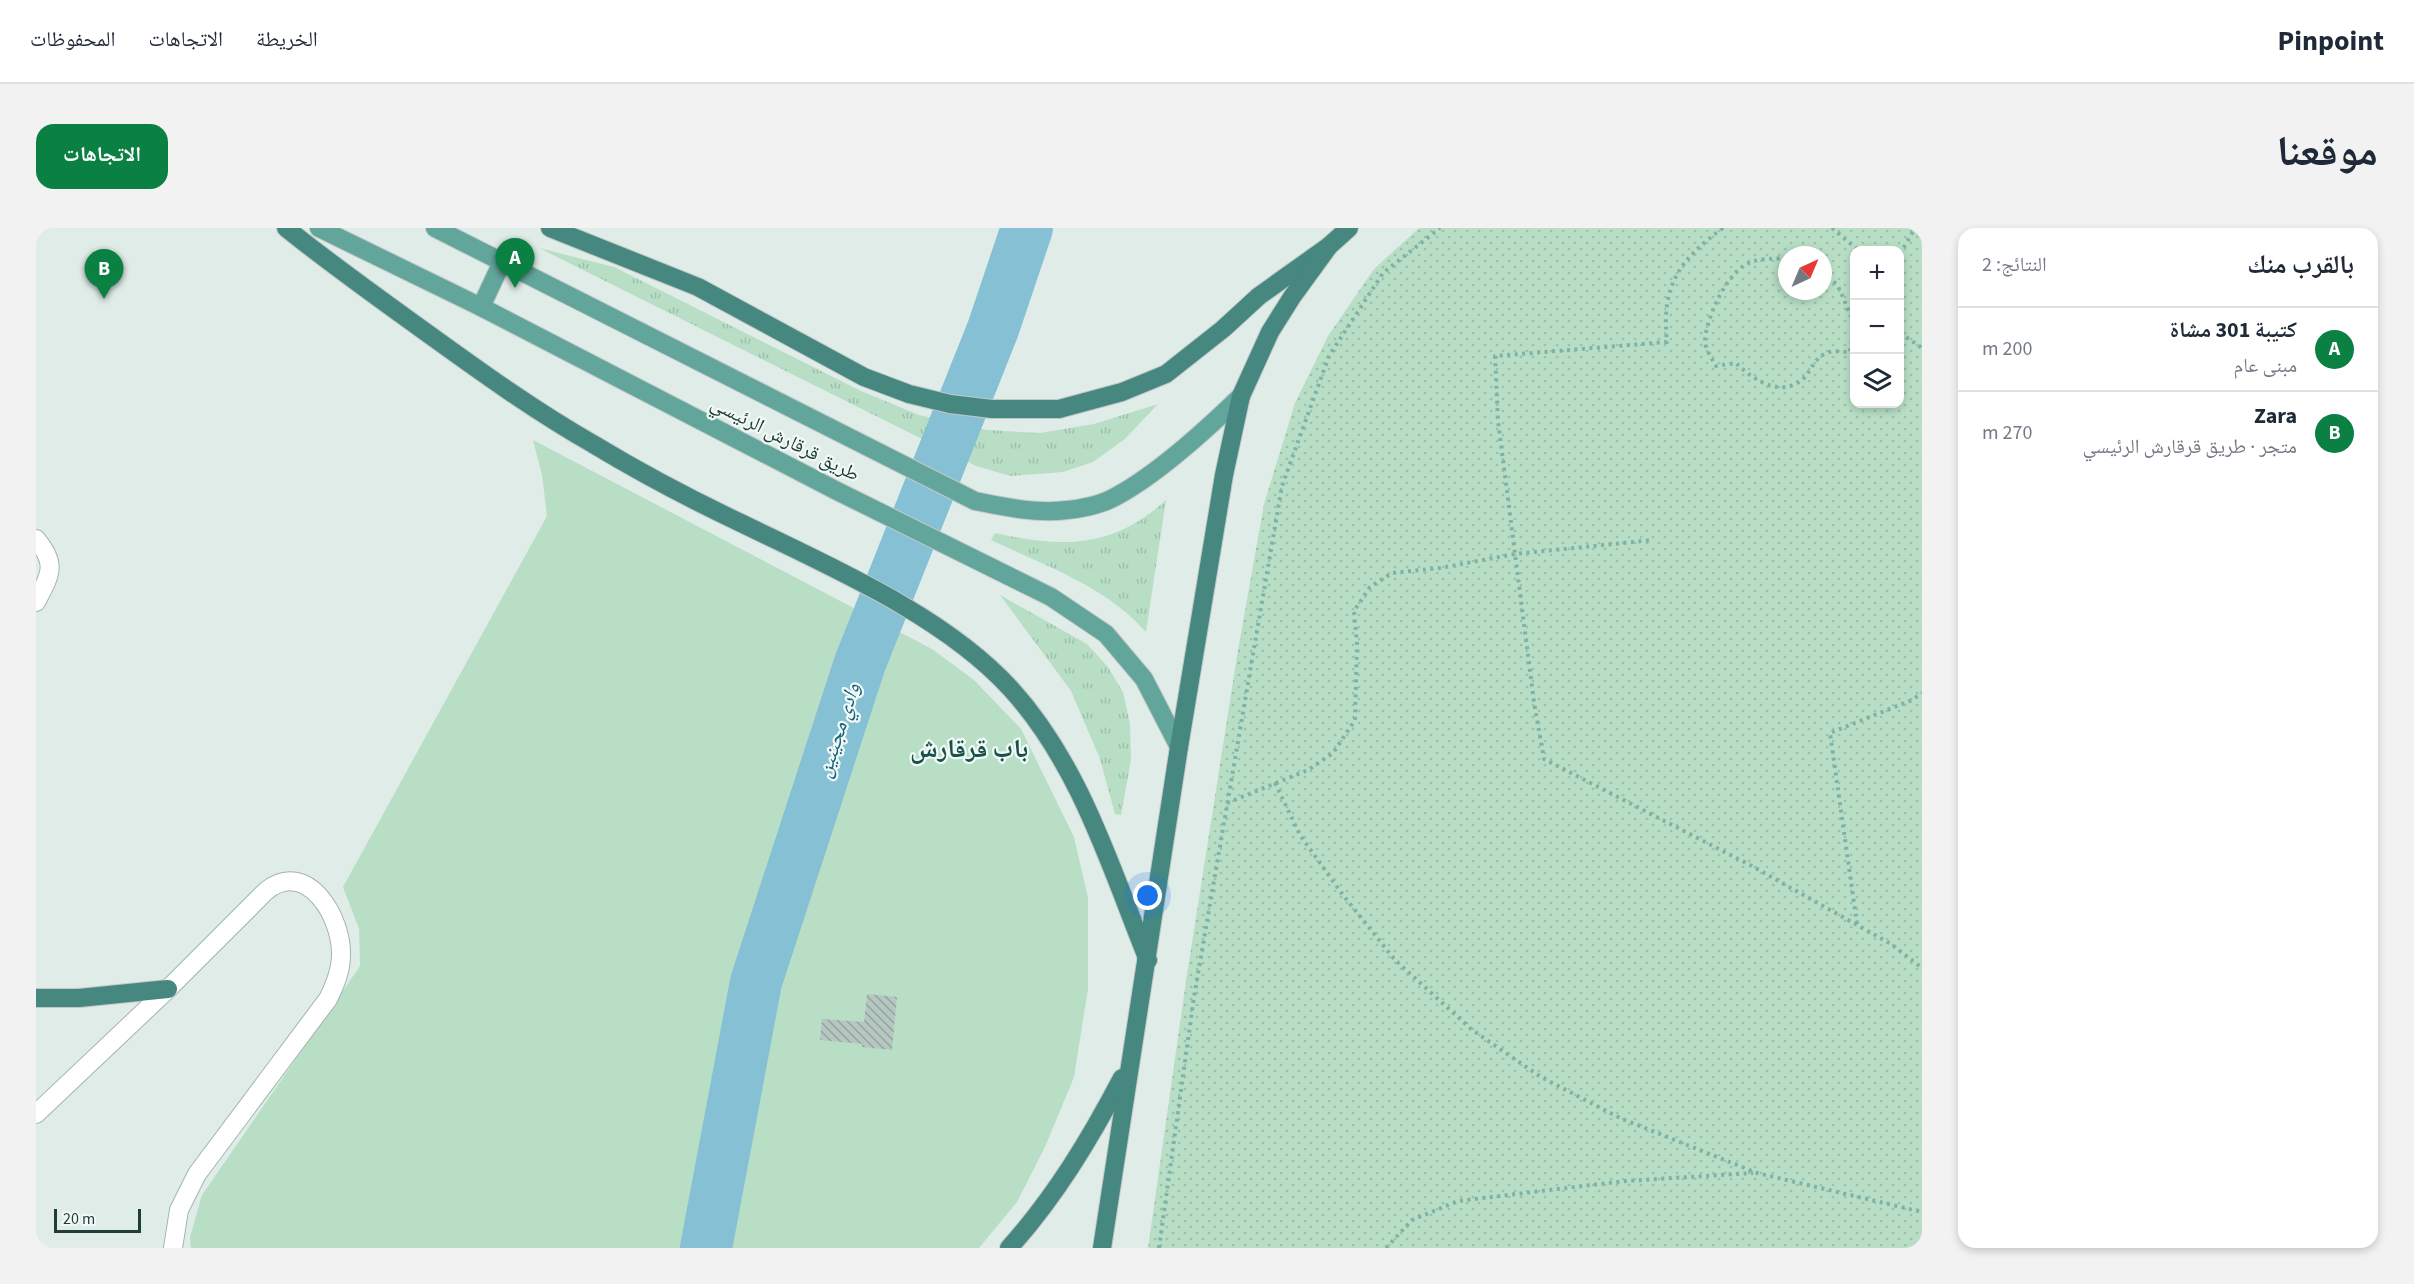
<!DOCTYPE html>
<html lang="ar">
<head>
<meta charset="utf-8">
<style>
	:root { --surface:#fff; --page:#f2f2f3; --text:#1f2937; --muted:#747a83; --line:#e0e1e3; --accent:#0b8043 }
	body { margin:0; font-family:"Source Sans 3","Noto Naskh Arabic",sans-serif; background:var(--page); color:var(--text); direction:rtl }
	.controls { position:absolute; right:18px; top:18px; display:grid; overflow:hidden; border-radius:12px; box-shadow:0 3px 9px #0003 }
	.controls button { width:54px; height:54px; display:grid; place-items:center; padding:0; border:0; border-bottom:2px solid var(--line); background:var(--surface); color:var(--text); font:30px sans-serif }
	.compass { position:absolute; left:1742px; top:18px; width:54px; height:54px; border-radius:50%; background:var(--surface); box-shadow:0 3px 9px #0003; rotate:44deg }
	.scale { position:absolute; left:18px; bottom:15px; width:87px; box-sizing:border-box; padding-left:6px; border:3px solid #203e39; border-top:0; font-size:16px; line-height:21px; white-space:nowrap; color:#203e39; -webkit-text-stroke:4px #f1f9f6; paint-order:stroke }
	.you { position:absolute; left:1112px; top:668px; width:21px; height:21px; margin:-15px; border:4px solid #fff; border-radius:50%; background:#1a73e8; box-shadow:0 0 0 9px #1a73e833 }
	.badge { display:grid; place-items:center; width:39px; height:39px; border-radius:50%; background:var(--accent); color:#fff; font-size:20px; font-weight:700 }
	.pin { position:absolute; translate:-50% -50px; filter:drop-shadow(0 2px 3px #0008) }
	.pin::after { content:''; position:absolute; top:32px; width:21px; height:18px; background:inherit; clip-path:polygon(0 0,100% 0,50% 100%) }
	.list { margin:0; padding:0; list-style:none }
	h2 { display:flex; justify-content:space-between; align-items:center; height:78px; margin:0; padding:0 24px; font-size:26px }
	h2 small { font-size:20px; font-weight:400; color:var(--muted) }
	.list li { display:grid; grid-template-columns:39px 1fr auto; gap:18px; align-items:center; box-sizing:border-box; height:84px; padding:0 24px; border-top:2px solid var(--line) }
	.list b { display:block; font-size:22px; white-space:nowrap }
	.list p { margin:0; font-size:20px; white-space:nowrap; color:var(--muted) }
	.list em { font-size:20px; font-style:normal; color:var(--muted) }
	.icon { flex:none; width:33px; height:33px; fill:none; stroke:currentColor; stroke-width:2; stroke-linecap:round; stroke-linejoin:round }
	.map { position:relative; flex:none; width:1886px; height:1020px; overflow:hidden; direction:ltr; border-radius:18px }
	header { display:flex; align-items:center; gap:36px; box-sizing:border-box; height:84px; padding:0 30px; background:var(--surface); border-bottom:2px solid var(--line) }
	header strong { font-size:28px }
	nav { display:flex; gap:33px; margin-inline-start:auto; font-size:21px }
	.intro { display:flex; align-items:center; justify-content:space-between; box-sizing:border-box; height:144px; padding:0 36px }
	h1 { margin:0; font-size:42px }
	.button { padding:15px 27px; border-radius:18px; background:var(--accent); color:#fff; font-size:21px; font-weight:700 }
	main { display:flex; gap:36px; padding:0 36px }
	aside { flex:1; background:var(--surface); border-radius:18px; box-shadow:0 3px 9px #0003 }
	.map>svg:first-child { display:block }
</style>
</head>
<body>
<header>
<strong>Pinpoint</strong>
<nav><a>الخريطة</a><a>الاتجاهات</a><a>المحفوظات</a></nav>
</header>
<div class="intro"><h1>موقعنا</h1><a class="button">الاتجاهات</a></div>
<main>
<aside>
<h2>بالقرب منك<small>النتائج: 2</small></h2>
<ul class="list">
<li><span class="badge">A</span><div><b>كتيبة 301 مشاة</b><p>مبنى عام</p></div><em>200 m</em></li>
<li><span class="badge">B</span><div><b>Zara</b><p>متجر · طريق قرقارش الرئيسي</p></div><em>270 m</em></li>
</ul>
</aside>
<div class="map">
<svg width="1886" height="1020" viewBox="0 0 1886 1020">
	<defs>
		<pattern id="grass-tufts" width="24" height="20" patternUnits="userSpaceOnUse" patternTransform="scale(1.5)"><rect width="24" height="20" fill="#b8dfc6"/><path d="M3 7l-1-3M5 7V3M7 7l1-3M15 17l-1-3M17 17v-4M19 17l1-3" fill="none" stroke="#9ec0ab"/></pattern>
		<pattern id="park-dots" width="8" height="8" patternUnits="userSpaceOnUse" patternTransform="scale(1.5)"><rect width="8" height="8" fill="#b8dfc6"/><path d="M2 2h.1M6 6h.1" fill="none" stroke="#9ec0ab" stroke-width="1.8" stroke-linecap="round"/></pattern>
		<pattern id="building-back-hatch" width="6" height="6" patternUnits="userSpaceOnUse" patternTransform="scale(1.5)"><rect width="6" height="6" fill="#b6c7c2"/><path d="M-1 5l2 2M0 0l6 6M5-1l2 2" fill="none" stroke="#94a39f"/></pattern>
	</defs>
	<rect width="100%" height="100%" fill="#e0ece8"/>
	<g fill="url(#grass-tufts)">
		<path d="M503 20 578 39 825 163 883 187 951 202 1004 205 1058 196 1122 176 1089 211 1057 234 1027 244 974 248 940 238Z"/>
		<path d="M1130 272 1110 404C1071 359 1008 337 955 312L959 305C1026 320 1076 321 1130 272Z"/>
		<path d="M964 367 1051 416 1072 439 1087 464 1094 496 1095 532 1085 587 1079 586 1064 531 1035 463Z"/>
	</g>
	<path fill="url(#park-dots)" fill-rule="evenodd" d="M1383 0H1886V1020H1112L1150 753 1201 428 1228 276 1259 175 1292 108 1338 41ZM1818 22H1864V176H1818ZM1751 27H1787V63H1751Z"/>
	<path fill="#b8dfc6" d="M497 212 896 421 938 452 985 501 1038 609 1052 670V761L1038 849 1009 919 981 974 943 1020H155L154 1009 166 967 324 738 323 701 307 659 511 288 506 247Z"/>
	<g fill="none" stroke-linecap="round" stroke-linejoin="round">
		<path stroke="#85c0d5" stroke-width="52" d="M670 1020 720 754 824 435 957 101 991 0"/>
	</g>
	<path fill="url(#building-back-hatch)" d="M831 766 861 769 856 822 826 819V816L784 812 786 791 828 794Z"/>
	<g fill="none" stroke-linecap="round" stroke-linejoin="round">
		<defs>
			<path id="minor" d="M0 311C22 337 14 347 0 374"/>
			<path id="tertiary" d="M0 886 132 761 230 663C271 630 306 689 305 727 305 743 299 757 292 771L161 946 143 982 137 1020"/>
			<g id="primary">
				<path d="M283 0 445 79 801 263 1015 369 1070 406 1108 451 1143 519"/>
				<path d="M399 0 939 273C968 279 1001 286 1031 282 1044 281 1063 277 1075 271 1117 250 1171 201 1205 168"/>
				<path d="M445 79 466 34"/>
			</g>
			<g id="trunk">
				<path d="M250 0C296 37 344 71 391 105 445 144 499 183 557 216 605 245 656 272 707 296 795 339 909 388 975 461 1044 537 1074 638 1112 732"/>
				<path d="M514 0 662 59 828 149 873 166 914 176 956 181H1023L1086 164 1130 146 1187 101 1223 68 1293 18 1313 0"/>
				<path d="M0 770H43L132 761"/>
				<path d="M973 1020C1019 969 1054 911 1086 850"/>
				<path d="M1066 1020 1143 519 1188 247 1205 168 1234 104 1256 69 1293 18"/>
			</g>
		</defs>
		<use href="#minor" stroke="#a3b4b0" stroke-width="20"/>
		<use href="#tertiary" stroke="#a3b4b0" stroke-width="20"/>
		<use href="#primary" stroke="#c1c9c8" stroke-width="20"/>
		<use href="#trunk" stroke="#c1c9c8" stroke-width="20"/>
		<g stroke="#7fb2a7" stroke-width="4" stroke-dasharray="3 4.5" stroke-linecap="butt">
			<path d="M1687 0C1643 32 1625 58 1631 114L1459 128 1462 193 1498 474 1508 531 1714 637 1855 716 1886 740"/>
			<path d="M1796 0 1822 22"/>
			<path d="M1864 26 1879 0"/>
			<path d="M1751 31C1738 30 1717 30 1706 39 1688 52 1670 91 1669 113 1669 120 1676 131 1680 138L1700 135C1718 153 1747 171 1769 149 1776 141 1779 129 1791 125 1797 122 1807 124 1814 124L1818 100"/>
			<path d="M1787 43 1802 58 1818 95"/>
			<path d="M1864 105 1886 120"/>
			<path d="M1239 555 1264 607 1307 667 1359 732 1435 801 1505 849 1584 890 1721 945 1886 984"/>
			<path d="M1191 575 1272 542 1297 525 1319 492 1321 416 1318 383 1334 359 1356 345 1404 340 1479 326 1616 312"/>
			<path d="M1821 696 1794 505 1876 472 1886 465"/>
			<path d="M1123 1020 1158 769 1246 258 1293 128 1347 45 1404 0"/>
			<path d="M1350 1020 1376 992 1422 973 1589 953 1717 945"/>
		</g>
		<use href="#minor" stroke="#fff" stroke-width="18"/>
		<use href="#tertiary" stroke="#fff" stroke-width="18"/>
		<use href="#primary" stroke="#62a59b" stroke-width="18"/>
		<use href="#trunk" stroke="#468880" stroke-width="18"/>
	</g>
	<g text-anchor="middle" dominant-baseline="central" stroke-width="4.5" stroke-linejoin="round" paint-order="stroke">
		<g font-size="20" fill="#203e39" stroke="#f1f9f6">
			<text transform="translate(749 211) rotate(27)">طريق قرقارش الرئيسي</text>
		</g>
		<g font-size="21" font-style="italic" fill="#16627e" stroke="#f1f9f6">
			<text transform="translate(802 502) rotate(-72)">وادي مجينين</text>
		</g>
		<g font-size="26" font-weight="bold" fill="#1a514a" stroke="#f1f9f6">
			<text x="933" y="520">باب قرقارش</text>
		</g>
	</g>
</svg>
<div class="controls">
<button>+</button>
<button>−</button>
<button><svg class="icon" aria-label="layers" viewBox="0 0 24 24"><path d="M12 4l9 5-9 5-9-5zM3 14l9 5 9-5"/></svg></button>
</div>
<svg class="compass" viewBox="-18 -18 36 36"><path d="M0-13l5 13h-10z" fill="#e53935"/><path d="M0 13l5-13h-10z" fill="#747a83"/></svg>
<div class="scale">20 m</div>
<div class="you"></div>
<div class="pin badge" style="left:479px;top:60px">A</div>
<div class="pin badge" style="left:68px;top:71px">B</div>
</div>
</main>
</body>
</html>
